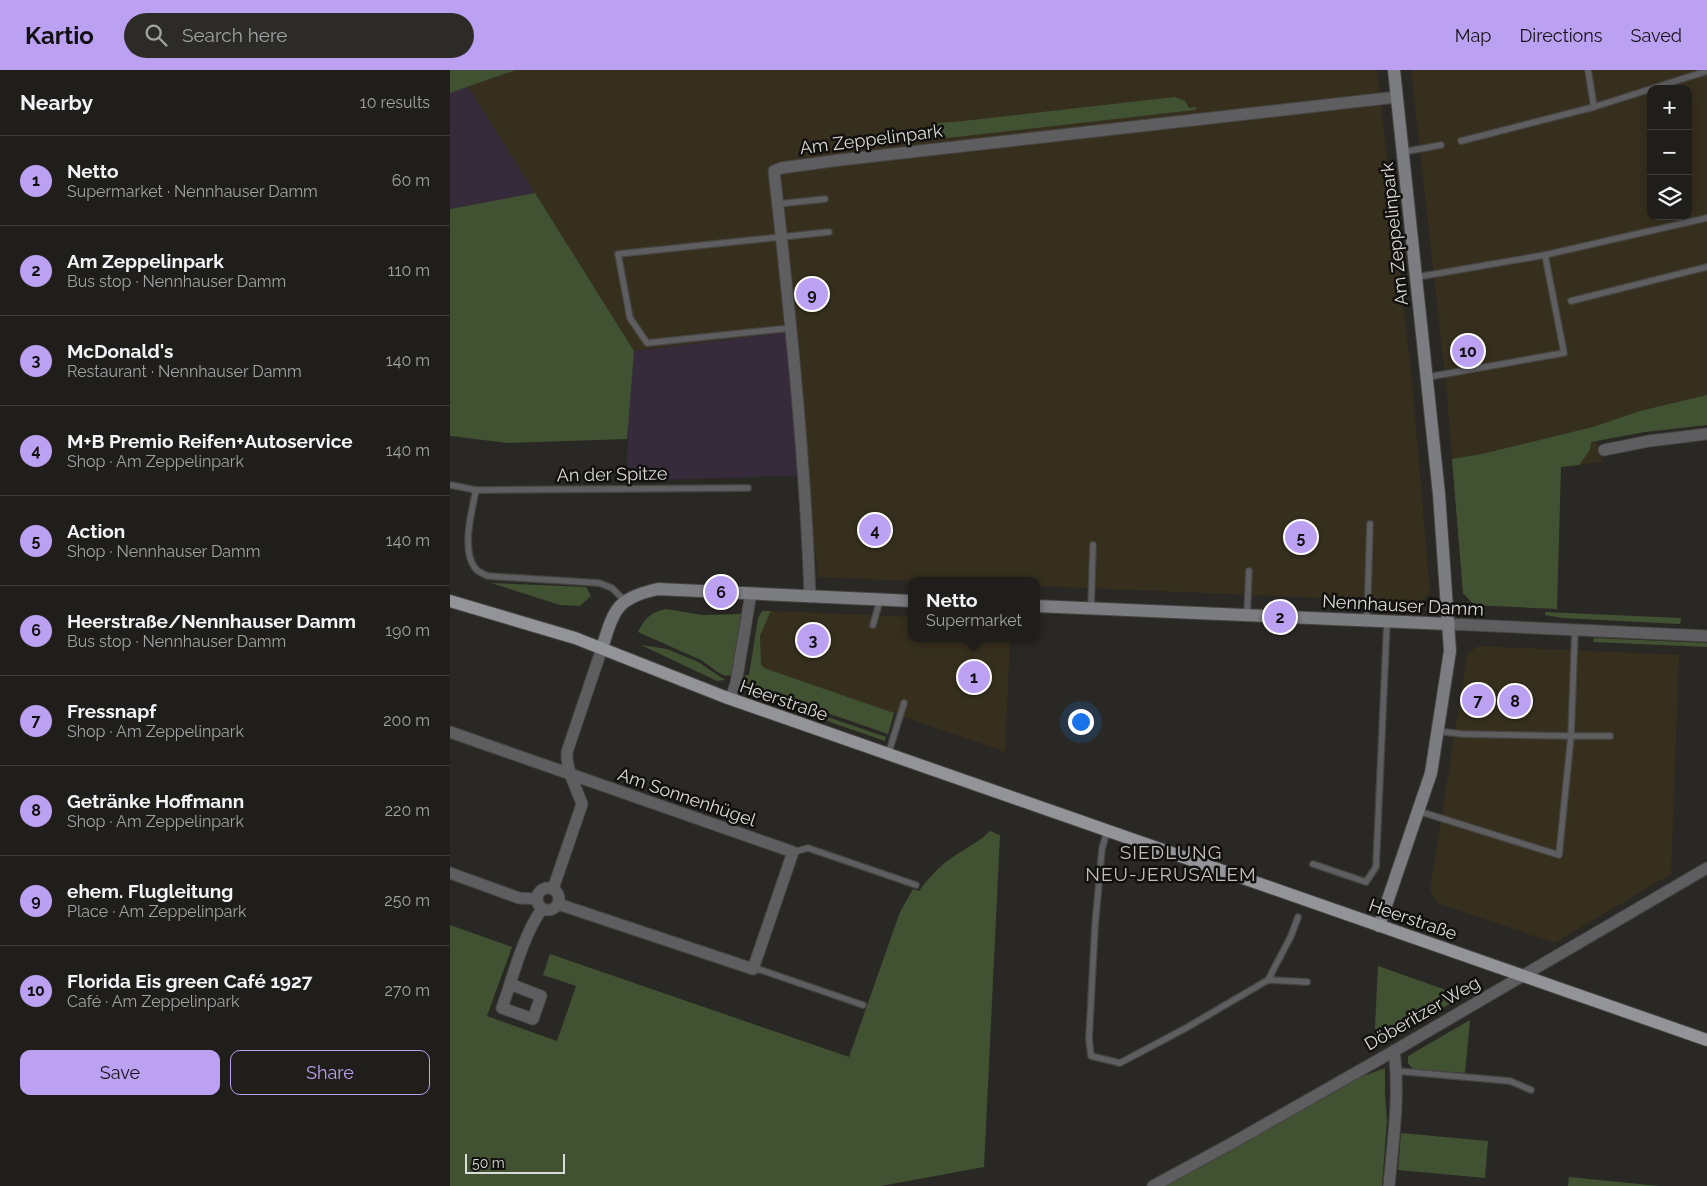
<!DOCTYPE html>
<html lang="en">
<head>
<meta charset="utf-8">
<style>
	:root { --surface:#201e1b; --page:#2d2b28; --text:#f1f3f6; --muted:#a2a2a3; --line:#3d3c3a; --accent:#bca0f2 }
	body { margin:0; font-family:Raleway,sans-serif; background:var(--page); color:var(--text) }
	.controls { position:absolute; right:15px; top:15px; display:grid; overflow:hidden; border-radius:10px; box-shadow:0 2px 12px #0003 }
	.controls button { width:45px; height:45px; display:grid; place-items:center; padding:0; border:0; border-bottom:1px solid var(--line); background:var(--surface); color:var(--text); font:25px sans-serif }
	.scale { position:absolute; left:15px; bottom:12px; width:100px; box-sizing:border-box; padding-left:5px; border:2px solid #dbdad8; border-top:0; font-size:14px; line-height:18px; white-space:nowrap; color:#dbdad8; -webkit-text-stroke:4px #12110f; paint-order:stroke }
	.you { position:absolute; left:630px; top:651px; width:18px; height:18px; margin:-12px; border:4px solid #fff; border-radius:50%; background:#1a73e8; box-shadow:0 0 0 8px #1a73e833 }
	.badge { display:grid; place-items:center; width:32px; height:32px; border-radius:50%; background:var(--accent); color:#111; font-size:16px; font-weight:700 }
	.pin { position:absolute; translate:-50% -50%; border:2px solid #fff; box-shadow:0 1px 5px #0006 }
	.popup { position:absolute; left:458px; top:507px; width:132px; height:65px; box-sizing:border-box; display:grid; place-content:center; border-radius:10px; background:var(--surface); filter:drop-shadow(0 1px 4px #0005); font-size:16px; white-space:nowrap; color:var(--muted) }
	.popup b { font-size:19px; color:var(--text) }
	.popup::after { content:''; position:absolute; left:50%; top:100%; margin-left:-10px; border:10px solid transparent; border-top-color:var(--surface) }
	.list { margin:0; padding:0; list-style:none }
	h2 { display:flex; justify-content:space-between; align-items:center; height:65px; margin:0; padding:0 20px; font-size:21px }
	h2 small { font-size:16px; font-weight:400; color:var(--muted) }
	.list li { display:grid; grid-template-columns:32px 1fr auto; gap:15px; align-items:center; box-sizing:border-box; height:90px; padding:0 20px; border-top:1px solid var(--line) }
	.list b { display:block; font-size:19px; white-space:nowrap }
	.list p { margin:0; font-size:16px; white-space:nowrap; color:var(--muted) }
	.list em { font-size:16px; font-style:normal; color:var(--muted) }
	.actions { display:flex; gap:10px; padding:15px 20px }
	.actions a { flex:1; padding:11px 0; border:1px solid var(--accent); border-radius:10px; text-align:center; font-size:18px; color:var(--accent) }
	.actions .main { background:var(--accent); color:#111 }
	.icon { flex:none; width:28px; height:28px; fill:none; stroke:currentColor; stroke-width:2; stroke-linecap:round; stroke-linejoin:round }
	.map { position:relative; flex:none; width:1257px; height:1116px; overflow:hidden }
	header { display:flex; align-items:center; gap:30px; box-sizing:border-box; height:70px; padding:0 25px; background:var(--accent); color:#111 }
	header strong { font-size:24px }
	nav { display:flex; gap:28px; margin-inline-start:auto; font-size:18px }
	.search { width:350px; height:45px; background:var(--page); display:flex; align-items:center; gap:12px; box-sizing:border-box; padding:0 18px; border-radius:28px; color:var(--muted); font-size:19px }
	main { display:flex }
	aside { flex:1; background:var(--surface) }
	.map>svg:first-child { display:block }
</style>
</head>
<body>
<header>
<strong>Kartio</strong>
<div class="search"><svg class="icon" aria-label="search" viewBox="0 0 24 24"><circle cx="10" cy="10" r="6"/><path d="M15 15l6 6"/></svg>Search here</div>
<nav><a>Map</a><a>Directions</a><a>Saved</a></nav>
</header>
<main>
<aside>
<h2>Nearby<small>10 results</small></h2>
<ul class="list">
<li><span class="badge">1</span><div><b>Netto</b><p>Supermarket · Nennhauser Damm</p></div><em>60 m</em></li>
<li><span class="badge">2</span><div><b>Am Zeppelinpark</b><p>Bus stop · Nennhauser Damm</p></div><em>110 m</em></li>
<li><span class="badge">3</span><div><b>McDonald's</b><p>Restaurant · Nennhauser Damm</p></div><em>140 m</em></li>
<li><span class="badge">4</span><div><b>M+B Premio Reifen+Autoservice</b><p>Shop · Am Zeppelinpark</p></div><em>140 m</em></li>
<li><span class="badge">5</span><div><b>Action</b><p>Shop · Nennhauser Damm</p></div><em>140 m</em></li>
<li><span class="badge">6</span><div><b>Heerstraße/Nennhauser Damm</b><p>Bus stop · Nennhauser Damm</p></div><em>190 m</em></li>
<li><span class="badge">7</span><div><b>Fressnapf</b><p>Shop · Am Zeppelinpark</p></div><em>200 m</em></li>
<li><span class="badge">8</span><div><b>Getränke Hoffmann</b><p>Shop · Am Zeppelinpark</p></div><em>220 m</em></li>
<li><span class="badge">9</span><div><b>ehem. Flugleitung</b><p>Place · Am Zeppelinpark</p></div><em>250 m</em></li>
<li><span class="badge">10</span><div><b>Florida Eis green Café 1927</b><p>Café · Am Zeppelinpark</p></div><em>270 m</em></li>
</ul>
<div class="actions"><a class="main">Save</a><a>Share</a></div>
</aside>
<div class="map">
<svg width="1257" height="1116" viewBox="0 0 1257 1116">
	<rect width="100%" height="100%" fill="#2a2824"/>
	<g fill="#362f1e" fill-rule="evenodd">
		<path d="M66 0H927L962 312 980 523 970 532 587 516 586 511H461L368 507 341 262 184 281 18 17Z"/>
		<path d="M961 0H1257V330L1143 357 1153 392 1111 397 1107 539 1024 535 1013 523 996 314ZM1201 19H1238V146H1201Z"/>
		<path d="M322 541 461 547 462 568H560L555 682 314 598 311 594 310 566 320 543Z"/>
		<path d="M1028 576 1229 585 1221 804 1104 873 988 833 980 820 1017 585Z"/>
	</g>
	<g fill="#352b3b">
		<path d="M18 17 85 123 0 139V23Z"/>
		<path d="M341 262 357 405 177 411 178 343 184 281Z"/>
	</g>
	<g fill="#415232">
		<path d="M0 0H66L0 23Z"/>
		<path d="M725 27 735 31 739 38 747 37 745 40 479 70 478 63 483 53 504 52Z"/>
		<path d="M85 123 184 281 177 369 58 373 0 366V139Z"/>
		<path d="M1257 325V355L1195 362 1141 372 1140 380 1129 395 1111 397 1107 539 1024 535 1013 523 1002 389 1032 384 1143 357 1190 341Z"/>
		<path d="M41 513 136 517 141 526 130 536 110 535Z"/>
		<path d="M216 539 252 545 291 544 281 605 276 606 269 603 251 590 188 562C196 547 200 543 216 539Z"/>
		<path d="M312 541H322L320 543 310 566 311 594 314 598 444 643 438 664 297 615 295 605H299L308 548Z"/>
		<path d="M1095 542 1231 548 1230 554 1113 548 1095 545Z"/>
		<path d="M1144 568 1257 573V577L1143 572Z"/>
		<path d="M191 575 217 579 248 592 275 610 267 611Z"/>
		<path d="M296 619 436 667 435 671 302 625Z"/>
		<path d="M540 761 550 765 534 1097 431 1116H0V855L62 877 37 946 107 971 126 916 93 905 100 884 399 987 450 842 463 819 469 821C479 808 489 796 503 787 516 778 529 772 540 761Z"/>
		<path d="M928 896 1013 926 924 978Z"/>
		<path d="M1020 950 1015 1003 963 999 958 993V986Z"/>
		<path d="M935 998V1024L937 1050 932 1116H713L905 1009Z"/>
		<path d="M951 1063 1038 1071 1035 1108 948 1100Z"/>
		<path d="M1119 1107 1209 1116H1118Z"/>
	</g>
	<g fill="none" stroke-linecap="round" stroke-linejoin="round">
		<defs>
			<g id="lane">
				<path d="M1144 37 1257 1"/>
				<path d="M1011 71 1144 37 1138 0"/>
				<path d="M953 82 991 75"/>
				<path d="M328 134 375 129"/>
				<path d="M967 207 1095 185 1257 148"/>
				<path d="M1121 231 1257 197"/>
				<path d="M341 258 197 273 180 248 168 184 379 162"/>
				<path d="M978 307 1114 283 1095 185"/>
				<path d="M0 415 26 420H38L298 418"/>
				<path d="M26 420C22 440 11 480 25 498 28 502 33 504 38 506L149 513 162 518 175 531"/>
				<path d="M641 539 643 475"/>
				<path d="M797 546 799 501"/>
				<path d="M917 550 920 454"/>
				<path d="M423 555 430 530"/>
				<path d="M987 661 1012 664 1121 666 1125 560"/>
				<path d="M438 685 454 633"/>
				<path d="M968 741 1109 785 1121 666H1160"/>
				<path d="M657 761 652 779 645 856 639 969 641 986 670 993 736 958 818 910 857 912"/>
				<path d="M343 782 358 778 466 815"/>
				<path d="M863 794 916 812 926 797 937 551"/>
				<path d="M303 899 311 900 413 935"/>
				<path d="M818 910 841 866 848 847"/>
				<path d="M947 1001 1060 1011 1081 1020"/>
			</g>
			<g id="street">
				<path d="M1154 380 1199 371 1257 364"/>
				<path d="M360 527C355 385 340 243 324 101L331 98 390 90 947 27"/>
				<path d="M999 554 1257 566"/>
				<path d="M281 629 286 613 301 523"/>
				<path d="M0 662 343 782 303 899 108 834"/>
				<path d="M0 803 69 828 87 829"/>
				<circle cx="98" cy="829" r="11"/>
				<path d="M103 819 132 734C126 717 116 700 117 682L152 578"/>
				<path d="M60 914 91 926 83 949 52 938C63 907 73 865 92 839"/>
				<path d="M703 1116 784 1072 944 981 1257 798"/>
				<path d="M939 1116C943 1071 950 1026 944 981"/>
			</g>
			<g id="secondary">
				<path d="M586 536 999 554"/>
				<path d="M152 578C164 540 166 528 208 519L462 531"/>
				<path d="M929 856 981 703 1000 581 989 424 944 0"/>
			</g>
			<path id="primary" d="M0 531 125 568 275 627 1257 970"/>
		</defs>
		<use href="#lane" stroke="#464441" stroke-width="8"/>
		<use href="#street" stroke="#464441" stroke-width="13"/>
		<use href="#secondary" stroke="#464441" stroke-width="14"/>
		<use href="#primary" stroke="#464441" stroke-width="14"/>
		<use href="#lane" stroke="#5e5e60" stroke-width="5.5"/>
		<use href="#street" stroke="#5e5e60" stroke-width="11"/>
		<use href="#secondary" stroke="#7c7d80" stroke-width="12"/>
		<use href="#primary" stroke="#939498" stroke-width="12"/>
	</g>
	<g text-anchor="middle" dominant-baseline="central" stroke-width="5" stroke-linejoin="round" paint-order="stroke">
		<g font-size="18" fill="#dbdad8" stroke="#12110f">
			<text transform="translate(421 69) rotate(-7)">Am Zeppelinpark</text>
			<text transform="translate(944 164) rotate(-96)">Am Zeppelinpark</text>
			<text transform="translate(162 404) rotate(-1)">An der Spitze</text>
			<text transform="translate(953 535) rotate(3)">Nennhauser Damm</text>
			<text transform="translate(334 630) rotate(19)">Heerstraße</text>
			<text transform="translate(237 727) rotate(19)">Am Sonnenhügel</text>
			<text transform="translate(963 849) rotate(19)">Heerstraße</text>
			<text transform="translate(972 943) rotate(-30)">Döberitzer Weg</text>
		</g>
		<g font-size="19" letter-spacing="1" fill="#c2bfba" stroke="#12110f">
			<text x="721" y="782">SIEDLUNG<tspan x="721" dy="22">NEU-JERUSALEM</tspan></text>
		</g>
	</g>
</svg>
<div class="controls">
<button>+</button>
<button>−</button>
<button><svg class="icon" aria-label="layers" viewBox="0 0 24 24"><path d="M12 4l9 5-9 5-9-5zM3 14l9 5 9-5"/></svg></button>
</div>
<div class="scale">50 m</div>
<div class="you"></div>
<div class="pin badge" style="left:524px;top:607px">1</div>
<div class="popup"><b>Netto</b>Supermarket</div>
<div class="pin badge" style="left:830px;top:547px">2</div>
<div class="pin badge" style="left:363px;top:570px">3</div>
<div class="pin badge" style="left:425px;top:460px">4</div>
<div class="pin badge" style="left:851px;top:467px">5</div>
<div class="pin badge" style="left:271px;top:522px">6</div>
<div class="pin badge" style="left:1028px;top:630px">7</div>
<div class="pin badge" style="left:1065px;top:631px">8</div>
<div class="pin badge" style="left:362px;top:224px">9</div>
<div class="pin badge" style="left:1018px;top:281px">10</div>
</div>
</main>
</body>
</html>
